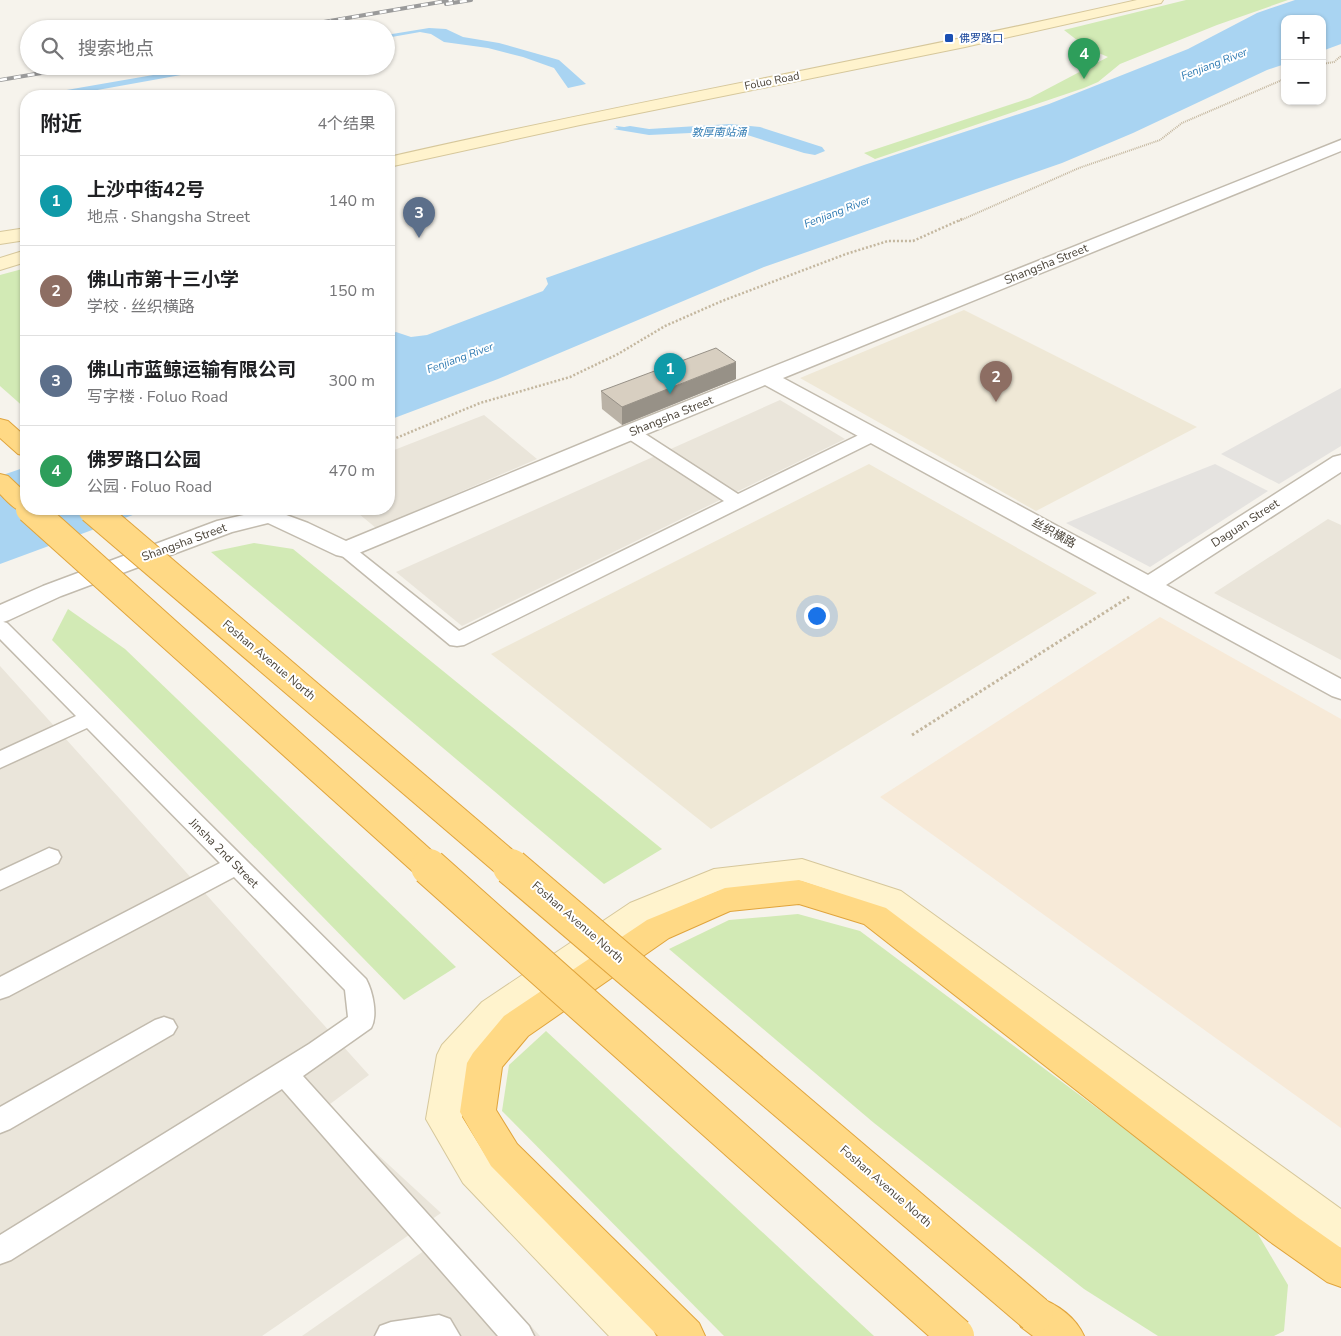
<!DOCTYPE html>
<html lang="zh">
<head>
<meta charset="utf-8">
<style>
	:root { --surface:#fff; --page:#f2f2f2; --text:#202124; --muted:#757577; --line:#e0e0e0; --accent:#fc3f1d }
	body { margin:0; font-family:"Nunito Sans","Noto Sans SC",sans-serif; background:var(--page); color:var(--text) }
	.controls { position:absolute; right:15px; top:15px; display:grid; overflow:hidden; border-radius:10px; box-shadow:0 1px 4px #0004 }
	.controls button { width:45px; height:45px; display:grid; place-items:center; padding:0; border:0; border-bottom:1px solid var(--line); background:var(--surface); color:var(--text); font:25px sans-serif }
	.you { position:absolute; left:816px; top:615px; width:18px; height:18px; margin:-12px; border:4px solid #fff; border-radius:50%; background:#1a73e8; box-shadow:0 0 0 8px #1a73e833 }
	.badge { display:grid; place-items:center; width:32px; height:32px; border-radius:50%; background:var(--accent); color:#fff; font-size:16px; font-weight:700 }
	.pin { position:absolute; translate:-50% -41px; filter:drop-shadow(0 1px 2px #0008) }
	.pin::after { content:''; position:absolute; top:26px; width:18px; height:15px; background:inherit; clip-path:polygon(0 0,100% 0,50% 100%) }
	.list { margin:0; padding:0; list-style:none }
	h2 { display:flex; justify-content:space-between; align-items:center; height:65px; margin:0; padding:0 20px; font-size:21px }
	h2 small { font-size:16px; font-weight:400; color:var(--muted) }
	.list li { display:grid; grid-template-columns:32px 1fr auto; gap:15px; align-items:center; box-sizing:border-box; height:90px; padding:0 20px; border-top:1px solid var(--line) }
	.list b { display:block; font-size:19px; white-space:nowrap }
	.list p { margin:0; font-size:16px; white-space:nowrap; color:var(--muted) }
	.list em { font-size:16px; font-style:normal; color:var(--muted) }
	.icon { flex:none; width:28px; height:28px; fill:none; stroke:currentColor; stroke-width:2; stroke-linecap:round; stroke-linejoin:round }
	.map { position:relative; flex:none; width:1341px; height:1336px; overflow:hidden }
	.search { position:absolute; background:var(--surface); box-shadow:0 1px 4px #0004; left:20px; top:20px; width:375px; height:55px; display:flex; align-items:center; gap:12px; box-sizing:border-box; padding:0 18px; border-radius:28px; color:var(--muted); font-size:19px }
	.panel { position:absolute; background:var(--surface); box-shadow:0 1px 4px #0004; left:20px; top:90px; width:375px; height:425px; border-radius:20px }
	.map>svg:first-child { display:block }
</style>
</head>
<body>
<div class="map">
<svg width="1341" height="1336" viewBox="0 0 1341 1336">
	<rect width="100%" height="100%" fill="#f6f3ec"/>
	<g fill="#eae5da">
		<path d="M780 400 845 439 462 626 396 572Z"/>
		<path d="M484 415 537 459 376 528 353 509H389V452Z"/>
		<path d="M1328 519 1341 525V660L1214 593Z"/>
		<path d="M0 666 369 1075 326 1107 441 1213 262 1336H0Z"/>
		<path d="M448 1234 540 1336H302Z"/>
	</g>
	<path fill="#f7ead8" d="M1160 617 1341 719V1128L880 797Z"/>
	<g fill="#efe8d6">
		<path d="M964 310 1197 427 1036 511 800 378Z"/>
		<path d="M869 464 1097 593 711 829 491 654Z"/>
	</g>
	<g fill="#d2eab5">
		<path d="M1186 0H1288L1217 25 1120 64 1098 82 1084 88 875 159 864 153 1030 98 1108 57 1087 48 1064 30Z"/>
		<path d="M26 268V409L0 386V275Z"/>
		<path d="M254 543 293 549 662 849 604 884 211 552Z"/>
		<path d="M68 609 125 649 456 967 404 1000 52 640Z"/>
		<path d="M798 914 860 931 1252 1224 1288 1285 1284 1331 1274 1336H1158L1084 1289 874 1123 669 949 729 920Z"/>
		<path d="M546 1031 874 1336H724L502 1111 509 1065Z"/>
	</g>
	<g fill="#e5e3e0">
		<path d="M1341 388V446L1279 484 1221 454Z"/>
		<path d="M1215 464 1268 491 1150 567 1066 523Z"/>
	</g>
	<g fill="#a9d4f2">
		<path d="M1295 0H1341V44L1322 51V19H1285V64L1267 70 1133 133 1062 163 764 267 498 379 389 420V335L396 332 411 337 427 335 543 291 548 284 546 278 864 165 1049 104 1188 49 1257 13Z"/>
		<path d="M429 28 446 29 463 37 499 43 559 60 586 84 568 88 554 68 523 57 488 48 444 42 431 34 420 32 386 38V35Z"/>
		<path d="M205 66H231L64 96H32Z"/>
		<path d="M730 124 760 127 822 147 825 151 815 155 804 153 741 133 711 132 649 135 613 129 630 126 649 129Z"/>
		<path d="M26 467V509H149L0 564V476Z"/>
	</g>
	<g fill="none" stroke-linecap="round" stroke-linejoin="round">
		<path fill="#a9d4f2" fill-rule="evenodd" d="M616 126 632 128 634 129C630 131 620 129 616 127Z"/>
		<defs>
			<g id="minor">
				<path d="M630 427 636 428 738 494 867 431 873 430 879 431 882 435 879 439 464 645 457 646 450 645 335 550 338 546 345 544 352 546 459 631 724 501 624 436 621 432 624 428Z"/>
				<path d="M0 621 7 623 366 979C373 992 378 1016 371 1028L303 1076 529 1326 534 1336H498L282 1089 11 1260 0 1264V1235L309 1044 348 1017 345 990 234 877 9 996 0 999V977L220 863 87 728 0 768V751L76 716 0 639Z"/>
				<path d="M49 848 58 851 61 857 58 863 0 890V871Z"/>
				<path d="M164 1017 173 1020 177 1027 173 1034 10 1129 0 1133V1107L155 1020Z"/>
				<path d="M439 1315 450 1319 460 1336H375L380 1326 391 1322Z"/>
			</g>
			<path id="tertiary" d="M1341 140V151L783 378 1148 575 1333 457 1341 455V472L1166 585 1341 679V699L1332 696 765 385 354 555 345 557 336 555 268 523 232 532 61 596 9 620 0 623V605L43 586 217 521 270 509 308 523 346 541 622 427Z"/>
			<g id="secondary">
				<path d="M1137 0H1163L1161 3 1156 4 965 47 580 125 389 167V157C637 100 888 57 1137 0Z"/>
				<path d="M26 228V240L0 244V232Z"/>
				<path d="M26 250V262L0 270V258Z"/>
				<path d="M802 859 901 891 1341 1209V1248L1327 1243 879 907 801 881 719 891 652 919 506 1020 471 1060 462 1117 489 1161 650 1323 656 1336H609L463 1183 426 1119 437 1055 442 1045 482 1002 630 903 714 869Z"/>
			</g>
			<g id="trunk">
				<path d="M0 419 8 421 26 437V456L18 454 0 438Z"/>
				<path d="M0 474 8 476 26 493V509H36L35 511C18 515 11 505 0 494Z"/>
				<path d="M799 880 886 908 1297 1217 1341 1248V1287L1327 1282 1269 1241 864 924 799 904 730 911 669 938 528 1036 502 1067 496 1110 517 1144 699 1323 705 1336H658L491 1166 460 1112 467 1063 473 1053 504 1016 647 920 725 888Z"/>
				<path d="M1035 1296C1055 1303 1075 1316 1084 1336H1033L1021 1327 1015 1314 1021 1301Z"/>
			</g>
		</defs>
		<use href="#minor" stroke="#c2bbae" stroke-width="3"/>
		<use href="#tertiary" stroke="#c2bbae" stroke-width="3"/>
		<use href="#secondary" stroke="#d6c79b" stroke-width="2"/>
		<use href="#trunk" stroke="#e0a43c" stroke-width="2"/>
		<g stroke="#c4b79f" stroke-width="2" stroke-dasharray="1 1" stroke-linecap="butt">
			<path d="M1322 64 1334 62 1341 56"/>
			<path d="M959 221 1079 168 1160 140 1182 123 1282 80 1285 77"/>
		</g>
		<path stroke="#c4b79f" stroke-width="2.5" stroke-dasharray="2 2" stroke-linecap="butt" d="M389 441 480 403 570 377 618 354 665 326 722 301 846 254 888 241H913L962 219"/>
		<path stroke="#c4b79f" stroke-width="3" stroke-dasharray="2.5 2.5" stroke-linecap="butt" d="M912 735 1129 597"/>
		<use href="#minor" fill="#fff" fill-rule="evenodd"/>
		<use href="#tertiary" fill="#fff" fill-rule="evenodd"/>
		<use href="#secondary" fill="#fff3cd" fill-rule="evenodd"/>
		<use href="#trunk" fill="#ffd985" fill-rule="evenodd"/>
		<defs>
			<g id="rail">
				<path d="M446 4 471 0"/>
				<path d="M283 29 452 0"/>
				<path d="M0 80 83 66"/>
			</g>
		</defs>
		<use href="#rail" stroke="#9a9a9a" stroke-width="4"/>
		<use href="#rail" stroke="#fff" stroke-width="2.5" stroke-dasharray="7" stroke-linecap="butt"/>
		<defs>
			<g id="trunk-bridge-far1">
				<path d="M30 509 430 868"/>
				<path d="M92 509 512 868"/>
			</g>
			<g id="trunk-bridge">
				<path d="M429 867 956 1336"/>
				<path d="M511 867 1035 1314"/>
			</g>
		</defs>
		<use href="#trunk-bridge-far1" stroke="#e0a43c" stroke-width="30" stroke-linecap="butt"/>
		<use href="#trunk-bridge" stroke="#e0a43c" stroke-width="38" stroke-linecap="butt"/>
		<use href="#trunk-bridge-far1" stroke="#ffd985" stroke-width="28"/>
		<use href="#trunk-bridge" stroke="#ffd985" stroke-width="36"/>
	</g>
	<path fill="#bab2a6" d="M736 379 622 425 602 409 601 391Z"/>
	<path fill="#979187" d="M736 362V379L622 425V407Z"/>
	<path fill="#d8cfc1" stroke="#979187" d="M716 348 736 362 622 407 601 391Z"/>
	<rect fill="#1a4fb4" stroke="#fff" stroke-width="2" x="944" y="33" width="10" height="10" rx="2.5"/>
	<g text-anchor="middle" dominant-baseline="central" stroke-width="4" stroke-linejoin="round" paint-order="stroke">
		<g font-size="11" fill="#164399" stroke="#fff" text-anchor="start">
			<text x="959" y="38">佛罗路口</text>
		</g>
		<g font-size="11" font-style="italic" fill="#2e7ab2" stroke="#fff">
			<text transform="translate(1214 64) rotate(-21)">Fenjiang River</text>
			<text x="719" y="132">敦厚南站涌</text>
			<text transform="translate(837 212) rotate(-21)">Fenjiang River</text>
			<text transform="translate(460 358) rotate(-20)">Fenjiang River</text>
		</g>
		<g font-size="11" fill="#4b4439" stroke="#fff">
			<text transform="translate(772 81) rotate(-11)">Foluo Road</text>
		</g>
		<g font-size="12" fill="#4b4439" stroke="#fff">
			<text transform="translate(1046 264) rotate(-22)">Shangsha Street</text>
			<text transform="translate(671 416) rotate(-22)">Shangsha Street</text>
			<text transform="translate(1245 523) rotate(-33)">Daguan Street</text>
			<text transform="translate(1054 533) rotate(29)">丝织横路</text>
			<text transform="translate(184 542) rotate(-20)">Shangsha Street</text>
			<text transform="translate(269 660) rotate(40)">Foshan Avenue North</text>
			<text transform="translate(224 853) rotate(45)">Jinsha 2nd Street</text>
			<text transform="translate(578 922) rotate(41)">Foshan Avenue North</text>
			<text transform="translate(886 1186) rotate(41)">Foshan Avenue North</text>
		</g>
	</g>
</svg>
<div class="controls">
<button>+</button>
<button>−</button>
</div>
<div class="you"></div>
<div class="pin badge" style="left:670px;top:394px;background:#0f9aa8">1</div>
<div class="pin badge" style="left:996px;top:402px;background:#8d6e63">2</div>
<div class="pin badge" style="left:419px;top:238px;background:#5c6f8a">3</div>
<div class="pin badge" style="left:1084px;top:79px;background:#2e9e5b">4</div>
<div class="search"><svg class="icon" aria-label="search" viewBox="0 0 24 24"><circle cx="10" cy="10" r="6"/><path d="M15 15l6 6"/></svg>搜索地点</div>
<section class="panel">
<h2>附近<small>4个结果</small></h2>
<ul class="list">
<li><span class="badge" style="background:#0f9aa8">1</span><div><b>上沙中街42号</b><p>地点 · Shangsha Street</p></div><em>140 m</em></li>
<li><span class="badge" style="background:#8d6e63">2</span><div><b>佛山市第十三小学</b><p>学校 · 丝织横路</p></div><em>150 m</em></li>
<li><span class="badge" style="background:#5c6f8a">3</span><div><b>佛山市蓝鲸运输有限公司</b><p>写字楼 · Foluo Road</p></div><em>300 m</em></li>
<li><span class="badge" style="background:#2e9e5b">4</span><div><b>佛罗路口公园</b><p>公园 · Foluo Road</p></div><em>470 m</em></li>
</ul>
</section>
</div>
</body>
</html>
